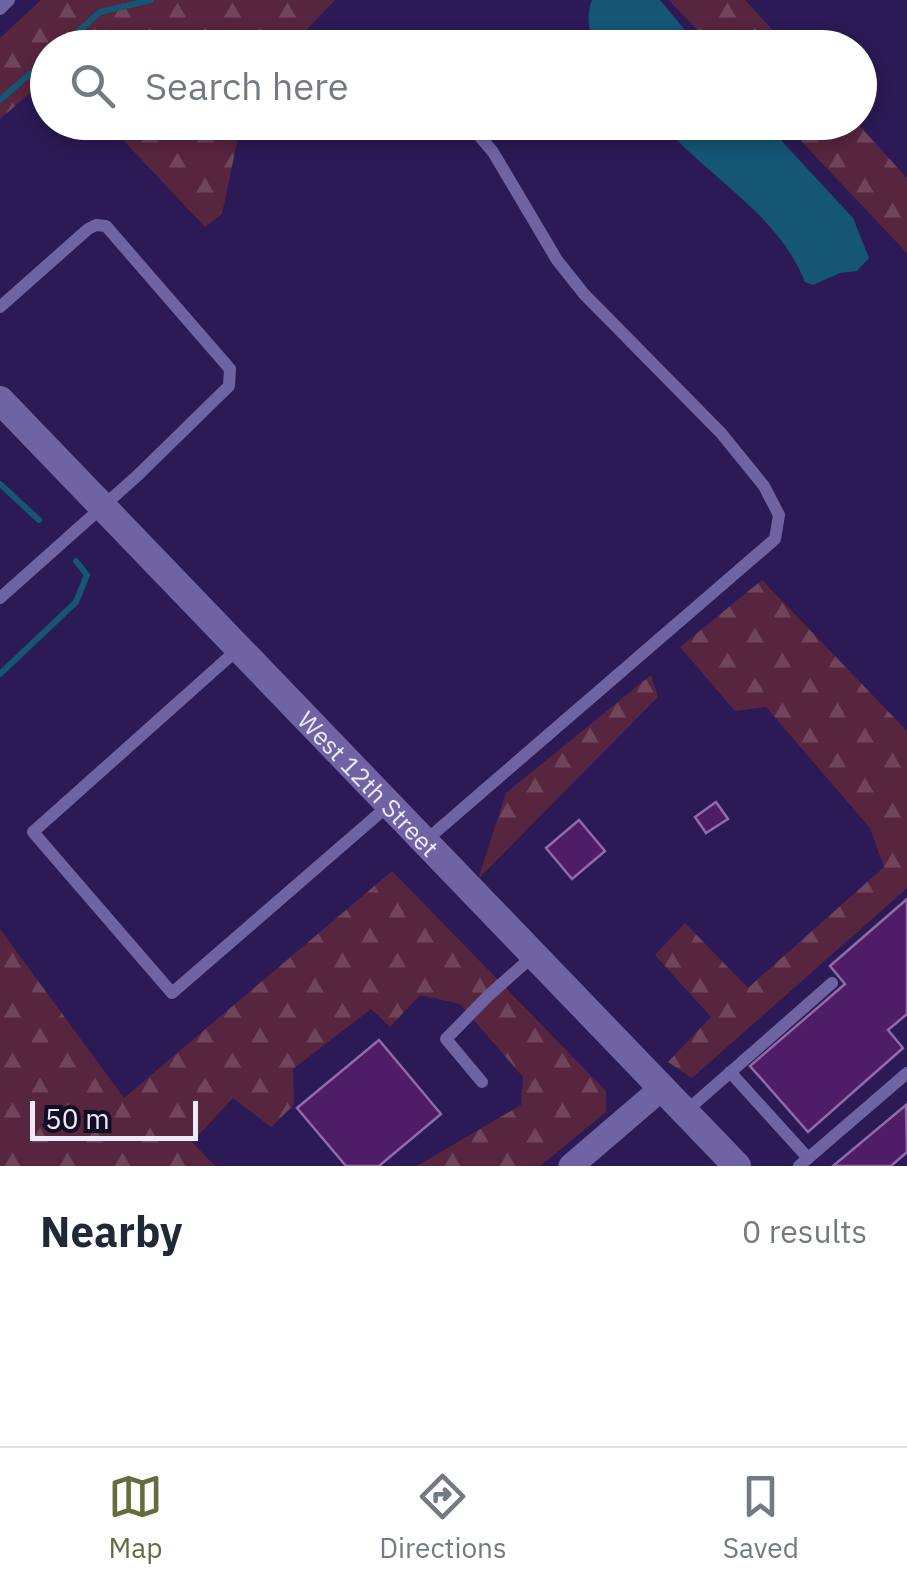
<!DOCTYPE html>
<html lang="en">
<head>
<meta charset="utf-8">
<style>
	:root { --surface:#fff; --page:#f6f6f7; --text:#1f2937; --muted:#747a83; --line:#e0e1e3; --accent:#656d3d }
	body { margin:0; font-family:"IBM Plex Sans",sans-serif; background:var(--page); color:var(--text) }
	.scale { position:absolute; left:30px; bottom:25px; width:168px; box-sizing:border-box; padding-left:10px; border:5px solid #eceaf9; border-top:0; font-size:28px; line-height:35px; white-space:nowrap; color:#eceaf9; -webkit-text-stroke:8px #120c25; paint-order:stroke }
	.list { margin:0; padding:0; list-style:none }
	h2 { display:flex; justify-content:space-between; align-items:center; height:130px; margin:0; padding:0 40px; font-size:42px }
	h2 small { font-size:32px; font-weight:400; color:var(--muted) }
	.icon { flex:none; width:55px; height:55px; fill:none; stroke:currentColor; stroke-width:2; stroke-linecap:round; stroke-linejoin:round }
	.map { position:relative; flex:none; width:907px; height:1166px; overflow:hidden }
	.search { position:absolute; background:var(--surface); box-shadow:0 5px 15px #0003; left:30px; right:30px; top:30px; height:110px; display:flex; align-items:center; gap:25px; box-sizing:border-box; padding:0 35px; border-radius:55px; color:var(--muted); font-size:38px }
	.sheet { height:280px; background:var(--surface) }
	nav { display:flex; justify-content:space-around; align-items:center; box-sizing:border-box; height:140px; border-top:2px solid var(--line); background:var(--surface); font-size:28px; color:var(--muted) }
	nav a { display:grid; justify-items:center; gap:5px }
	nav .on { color:var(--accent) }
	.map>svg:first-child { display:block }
</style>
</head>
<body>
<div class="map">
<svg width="907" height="1166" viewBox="0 0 907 1166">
	<defs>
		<pattern id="forest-firs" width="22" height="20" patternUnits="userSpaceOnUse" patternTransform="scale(2.5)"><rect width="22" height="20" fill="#58253e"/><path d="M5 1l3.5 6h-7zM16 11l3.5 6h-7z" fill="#70455b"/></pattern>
	</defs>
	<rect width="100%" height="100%" fill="#2b1a55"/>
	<g fill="url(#forest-firs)">
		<path d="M41 0H335L290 47 48 48 47 81H44L0 119V38Z"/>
		<path d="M669 0H745L788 47H713Z"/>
		<path d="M107 123H241L222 214 205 227Z"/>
		<path d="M784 123H857L907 178V253Z"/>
		<path d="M762 580 907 731V888L692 1078 668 1062 711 1017 655 955 685 923 748 988 884 867 870 828 766 707 735 711 680 647Z"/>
		<path d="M651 675 658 697 478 879 506 793Z"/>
		<path d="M392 871 606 1091V1112L540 1166H417L521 1105 523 1077 460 1004 420 995 390 1027 371 1009 293 1069 294 1105 271 1127 233 1098 192 1142 215 1166H0V929L124 1098Z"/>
	</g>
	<g fill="#145673">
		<path d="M592 0H660L699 47H597C588 35 586 14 592 0Z"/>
		<path d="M661 123H765L853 218 869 258 857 271 840 273 813 285 805 282C777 212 708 178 661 123Z"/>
	</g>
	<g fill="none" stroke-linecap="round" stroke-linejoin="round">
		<g stroke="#145673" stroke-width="6">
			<path d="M60 48 100 12 151 0"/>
			<path d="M0 100 48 58"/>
			<path d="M0 484 39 520"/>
			<path d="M0 674 76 602 87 575 76 561"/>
		</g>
	</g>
	<g fill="#4f1c68" stroke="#916ba8" stroke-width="2.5">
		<path d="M716 802 728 819 706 833 695 817Z"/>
		<path d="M579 820 605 851 572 879 546 848Z"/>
		<path d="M907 899V1014L888 1030 903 1048 808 1132 750 1066 845 984 830 966Z"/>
		<path d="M379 1040 441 1114 379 1166H346L297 1108Z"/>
		<path d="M906 1105 907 1152 891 1166H833Z"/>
	</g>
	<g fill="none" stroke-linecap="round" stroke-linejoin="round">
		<g stroke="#7063a4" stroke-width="12">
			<path d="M0 9 9 0"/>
			<path d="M0 307 88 229 96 225 106 226 230 369 229 386 137 476 0 598"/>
			<path d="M238 649 33 832 172 993 389 805"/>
			<path d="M424 842 775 539 779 515 764 486 721 433 584 294 557 260 493 152 476 132"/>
			<path d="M730 1072 808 1158"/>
			<path d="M482 1082 446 1039 488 996 534 955"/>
			<path d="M685 1112 832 983"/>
			<path d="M799 1166 907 1073"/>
		</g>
		<path stroke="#7063a4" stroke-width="25" d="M571 1166 662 1088"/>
		<path stroke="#7063a4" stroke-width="28" id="s1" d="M0 400 737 1166"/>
	</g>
	<g text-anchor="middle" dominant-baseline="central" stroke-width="8" stroke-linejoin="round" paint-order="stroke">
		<g font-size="25" fill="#eceaf9" stroke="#120c25">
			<text stroke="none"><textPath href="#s1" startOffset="532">West 12th Street</textPath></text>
		</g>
	</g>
</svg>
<div class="scale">50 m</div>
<div class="search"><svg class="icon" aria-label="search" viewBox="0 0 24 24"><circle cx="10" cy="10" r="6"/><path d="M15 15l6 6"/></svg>Search here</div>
</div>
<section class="sheet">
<h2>Nearby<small>0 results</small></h2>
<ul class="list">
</ul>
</section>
<nav>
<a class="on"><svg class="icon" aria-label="map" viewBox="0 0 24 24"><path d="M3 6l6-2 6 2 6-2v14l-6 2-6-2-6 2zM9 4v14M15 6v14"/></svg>Map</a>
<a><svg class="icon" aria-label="directions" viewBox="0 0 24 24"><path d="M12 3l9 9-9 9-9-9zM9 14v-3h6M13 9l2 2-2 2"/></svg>Directions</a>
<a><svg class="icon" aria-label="saved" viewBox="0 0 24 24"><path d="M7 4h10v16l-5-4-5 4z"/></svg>Saved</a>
</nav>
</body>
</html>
